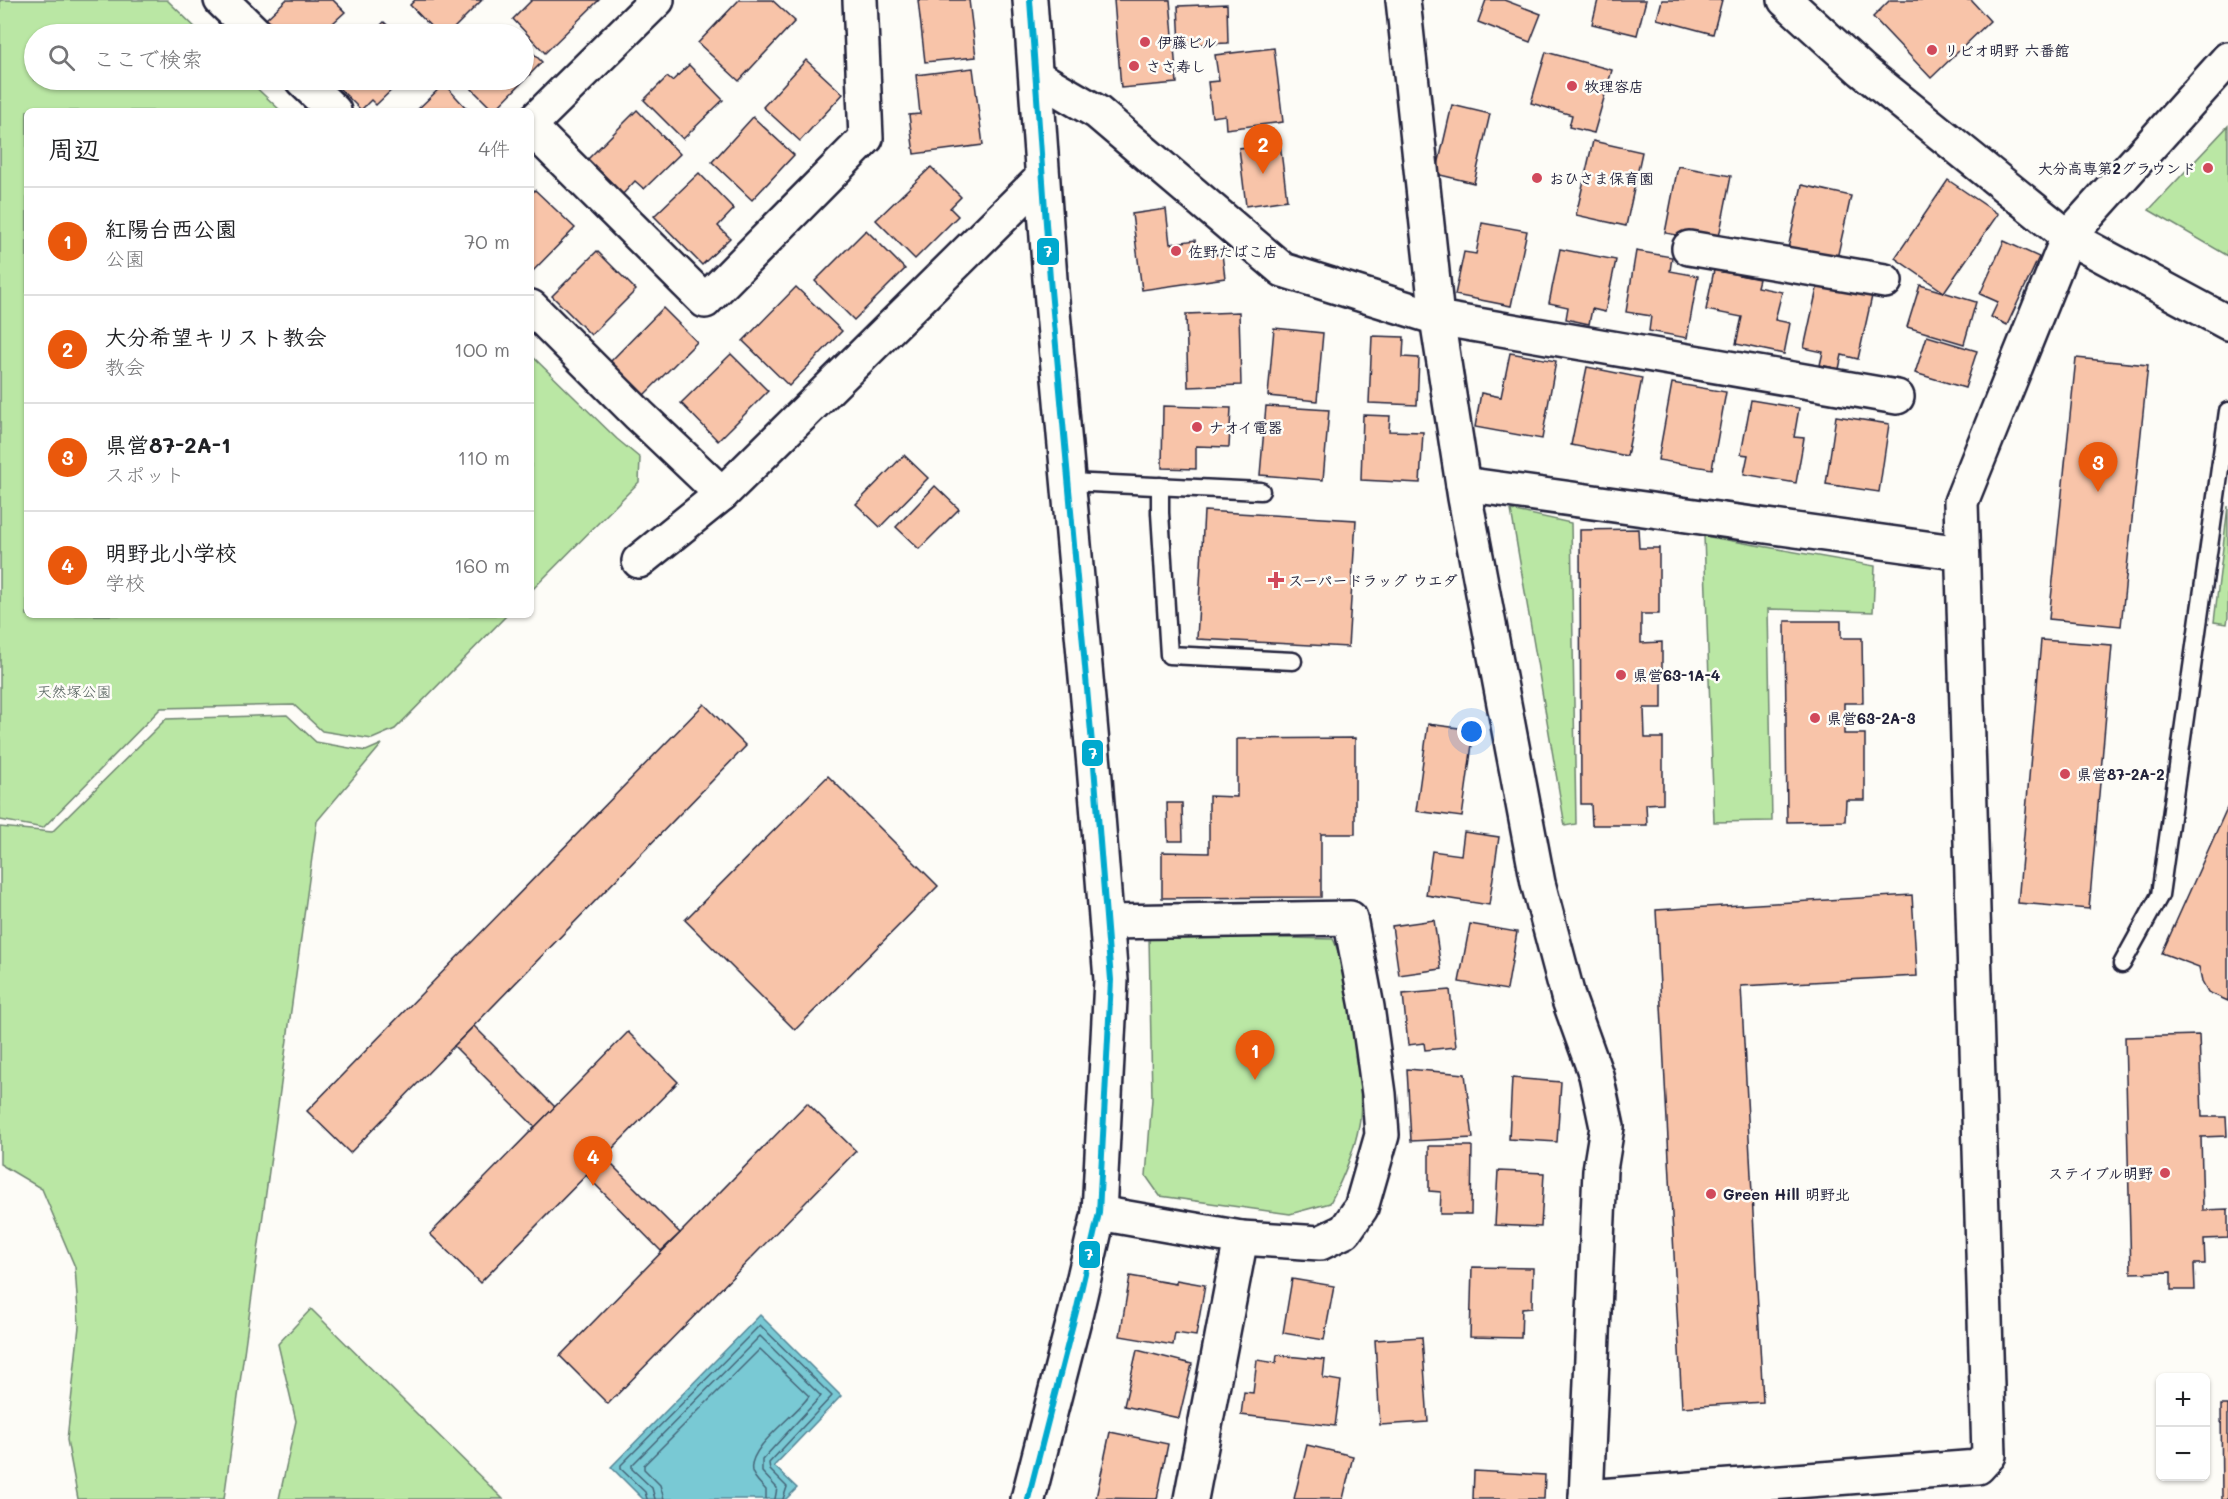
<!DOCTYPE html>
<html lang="ja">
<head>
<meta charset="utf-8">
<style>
	:root { --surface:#fff; --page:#f2f2f2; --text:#202124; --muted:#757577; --line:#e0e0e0; --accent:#ea580c }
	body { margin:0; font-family:Mali,"Klee One",sans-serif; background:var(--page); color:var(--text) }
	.controls { position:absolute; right:18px; bottom:18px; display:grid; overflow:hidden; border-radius:9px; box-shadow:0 2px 4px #0004 }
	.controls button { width:54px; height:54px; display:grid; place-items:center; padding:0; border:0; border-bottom:2px solid var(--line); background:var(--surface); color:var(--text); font:30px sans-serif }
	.you { position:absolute; left:1472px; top:732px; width:21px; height:21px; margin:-15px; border:4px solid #fff; border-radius:50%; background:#1a73e8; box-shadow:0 0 0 9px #1a73e833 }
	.badge { display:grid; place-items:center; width:39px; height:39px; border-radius:50%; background:var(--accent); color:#fff; font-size:20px; font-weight:700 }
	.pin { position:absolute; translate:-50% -50px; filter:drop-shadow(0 2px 3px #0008) }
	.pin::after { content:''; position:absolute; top:32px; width:21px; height:18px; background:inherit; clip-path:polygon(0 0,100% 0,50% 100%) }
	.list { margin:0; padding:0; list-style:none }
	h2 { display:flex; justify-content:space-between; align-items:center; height:78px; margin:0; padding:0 24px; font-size:26px }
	h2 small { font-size:20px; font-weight:400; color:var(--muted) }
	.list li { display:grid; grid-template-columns:39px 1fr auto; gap:18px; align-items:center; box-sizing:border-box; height:108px; padding:0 24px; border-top:2px solid var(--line) }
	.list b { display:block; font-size:22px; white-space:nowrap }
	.list p { margin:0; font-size:20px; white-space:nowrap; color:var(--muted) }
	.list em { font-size:20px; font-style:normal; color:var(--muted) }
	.icon { flex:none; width:33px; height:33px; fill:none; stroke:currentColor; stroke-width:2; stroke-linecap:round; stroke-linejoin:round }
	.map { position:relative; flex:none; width:2228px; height:1499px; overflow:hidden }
	.search { position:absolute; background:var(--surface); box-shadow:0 2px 4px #0004; left:24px; top:24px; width:510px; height:66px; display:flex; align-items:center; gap:15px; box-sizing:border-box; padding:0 21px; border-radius:33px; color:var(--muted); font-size:22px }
	.panel { position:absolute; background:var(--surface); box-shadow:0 2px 4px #0004; left:24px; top:108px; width:510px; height:510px; border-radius:9px }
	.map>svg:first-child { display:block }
</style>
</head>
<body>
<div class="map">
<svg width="2228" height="1499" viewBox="0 0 2228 1499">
	<rect width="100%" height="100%" fill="#fdfcf7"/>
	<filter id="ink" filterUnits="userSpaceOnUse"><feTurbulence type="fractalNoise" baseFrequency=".0167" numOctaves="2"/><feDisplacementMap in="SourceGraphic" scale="12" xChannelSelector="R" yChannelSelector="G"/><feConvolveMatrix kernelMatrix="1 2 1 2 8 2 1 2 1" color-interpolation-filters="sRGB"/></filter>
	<g filter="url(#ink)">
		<g fill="#bae7a4" stroke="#6e8470" stroke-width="1.5">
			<path d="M0 0H167L202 34H34V80H248L281 111H27V615H507L395 729 372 739 322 731 294 705 161 708 43 828 0 820Z"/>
			<path d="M2228 126V256L2149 210Z"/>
			<path d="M531 355 617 439 640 458 639 482 531 591Z"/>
			<path d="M2228 506V617L2227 624 2214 622Z"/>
			<path d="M1511 510 1571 523 1576 824 1565 826Z"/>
			<path d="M1704 536 1875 566 1873 612 1768 609 1772 821 1714 822Z"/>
			<path d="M287 715 316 742 366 751 382 744 317 821 224 1499H78L67 1440 79 1326 75 1267 42 1189 0 1164V827L52 832 166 719Z"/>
			<path d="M1149 935 1333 939C1348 968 1366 1093 1359 1125 1354 1153 1343 1178 1330 1203L1290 1214 1160 1196 1146 1176 1152 1099Z"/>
			<path d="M311 1309 503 1499H279L296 1421 278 1344Z"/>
		</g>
		<path fill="#79c9d4" stroke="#568697" stroke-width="1.5" d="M760 1315 841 1396 774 1466 797 1488 786 1499H643L611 1467Z"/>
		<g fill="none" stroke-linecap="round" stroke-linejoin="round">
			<g stroke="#456578" stroke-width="1.5">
				<path d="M647 1499 645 1492 621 1469V1465L760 1325 832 1396 769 1463 770 1470 787 1487 783 1499"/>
				<path d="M655 1499 652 1488 632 1469V1465L760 1336 821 1396 762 1460V1472L777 1488 775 1499"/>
				<path d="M664 1499 660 1485 644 1469V1465L760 1349 809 1396C796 1416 747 1447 752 1471 754 1479 761 1484 766 1490V1499"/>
			</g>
		</g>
		<g fill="#f8c4a9" stroke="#22223b" stroke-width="1.5">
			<path d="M286 0H333L345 12 321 34H282L266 19Z"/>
			<path d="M415 0H482L448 34H438L410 5Z"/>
			<path d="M532 0H599L545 53 513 19Z"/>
			<path d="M739 0H772L795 21 739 81 698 43Z"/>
			<path d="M918 0H969L976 57 925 62Z"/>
			<path d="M1114 0H1170L1177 83 1121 88Z"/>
			<path d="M1486 0H1504L1541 14 1530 42 1478 22Z"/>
			<path d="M1598 0H1646L1637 35 1592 24Z"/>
			<path d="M1662 0H1722L1713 34 1657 19Z"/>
			<path d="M1890 0H1971L1990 21 1931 78 1873 17Z"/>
			<path d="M1227 4 1228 43 1180 45 1178 6Z"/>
			<path d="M384 22 397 34H372Z"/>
			<path d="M524 44 542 62 494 111 463 80H524Z"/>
			<path d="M1274 48 1283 122 1226 129 1225 115 1212 117 1208 82 1219 81 1215 55Z"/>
			<path d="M1546 52 1612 70 1594 133 1569 127 1572 115 1531 103Z"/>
			<path d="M806 60 843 94 800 141 763 107Z"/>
			<path d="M689 65 723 100 683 139 644 100 667 77 672 81Z"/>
			<path d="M973 68 983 145 914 154 909 115 920 114 916 75Z"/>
			<path d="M331 80H402L376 105 371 100 361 110Z"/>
			<path d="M444 84 469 111H416Z"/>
			<path d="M1452 105 1490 114 1474 183 1436 174Z"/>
			<path d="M637 110 680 154 644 189 635 181 622 195 587 160Z"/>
			<path d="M753 117 794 155 752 200 712 162Z"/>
			<path d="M1593 141 1642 152 1626 226 1576 215Z"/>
			<path d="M1280 143 1287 200 1246 206 1239 148Z"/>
			<path d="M1678 166 1731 176 1718 242 1665 233Z"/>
			<path d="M931 167 961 197 950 208 958 216 915 259 876 220Z"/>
			<path d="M699 173 734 209 718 226 730 238 702 265 654 216Z"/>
			<path d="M1948 180 1998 214 1944 292 1895 258Z"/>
			<path d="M1802 185 1851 196 1836 263 1787 253Z"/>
			<path d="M535 190 575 228 531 273V194Z"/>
			<path d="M1166 209 1170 244 1195 240 1196 248 1215 245 1216 255 1222 254 1225 278 1142 290 1132 214Z"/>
			<path d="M1482 223 1527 231 1511 306 1455 295 1464 252 1476 254Z"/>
			<path d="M866 230 905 269 854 320 815 281Z"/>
			<path d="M2004 241 2039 257 2007 325 1991 317 1998 302 1980 294Z"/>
			<path d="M1560 249 1616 260 1605 312 1592 309 1589 324 1566 319 1568 307 1549 303Z"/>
			<path d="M597 251 636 290 591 335 552 296Z"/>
			<path d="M1636 251 1672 257 1670 271 1698 276 1687 338 1649 331 1651 316 1626 312Z"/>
			<path d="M1714 270 1759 279 1757 287 1782 292 1775 320 1790 323 1784 354 1736 344 1742 317 1706 310Z"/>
			<path d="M1818 284 1872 296 1858 359 1842 355 1839 369 1820 365 1823 352 1804 348Z"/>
			<path d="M1920 285 1976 302 1964 344 1907 327Z"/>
			<path d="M796 287 842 331 789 386 743 341Z"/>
			<path d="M663 308 697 342 643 396 610 362Z"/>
			<path d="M1239 312 1241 385 1188 387 1186 314Z"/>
			<path d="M1274 328 1323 333 1317 401 1268 396Z"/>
			<path d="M1372 336 1404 337 1403 357 1419 358 1417 405 1369 403Z"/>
			<path d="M1927 336 1977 351 1965 388 1915 373Z"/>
			<path d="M1510 353 1556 361 1542 439 1475 427 1481 393 1501 397Z"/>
			<path d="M731 354 768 391 718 441 681 403Z"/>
			<path d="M2076 358 2148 365 2121 626 2049 619Z"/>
			<path d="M1587 367 1642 378 1627 456 1571 445Z"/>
			<path d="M1672 383 1726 392 1712 469 1658 460Z"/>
			<path d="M1751 400 1799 408 1794 437 1804 438 1796 483 1744 474 1748 455 1741 454Z"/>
			<path d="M1163 406 1231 408 1229 447 1196 446V469L1162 468Z"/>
			<path d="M1266 406 1329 410 1323 480 1260 475Z"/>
			<path d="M1363 415 1390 416 1389 431 1423 432 1420 483 1361 480Z"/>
			<path d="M1836 416 1889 424 1879 492 1826 484Z"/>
			<path d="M904 455 928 478 880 527 856 504Z"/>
			<path d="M935 486 959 509 919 549 896 527Z"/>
			<path d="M1204 511 1356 520 1348 647 1197 639Z"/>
			<path d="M1638 529 1639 548H1659V614H1641V643L1662 642V708H1644L1645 738H1663V803L1646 804 1647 825H1592L1591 804H1581L1580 530Z"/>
			<path d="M1785 621H1841V638H1862L1863 703H1844V734H1865V800H1846L1845 821 1787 822Z"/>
			<path d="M2041 640 2112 645 2089 909 2018 903Z"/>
			<path d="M704 704 746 746 350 1153 307 1111Z"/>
			<path d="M1428 724 1474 730 1462 817 1416 811Z"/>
			<path d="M1355 738V834H1321V897L1162 898V852L1209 853V796L1237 797V739Z"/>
			<path d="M828 776 938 886 795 1030 685 920Z"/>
			<path d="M1167 803H1182L1183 841H1168Z"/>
			<path d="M2227 808H2228V1001L2208 992 2202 981 2199 967 2162 953Z"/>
			<path d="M1464 832 1499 837 1489 905 1426 895 1432 851 1461 855Z"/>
			<path d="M1912 895 1917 976 1741 986 1763 1402 1682 1407 1656 910Z"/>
			<path d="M1434 920 1441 969 1399 975 1392 926Z"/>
			<path d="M1470 924 1517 932 1507 990 1459 982Z"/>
			<path d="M1450 990 1456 1047 1425 1050 1424 1043 1408 1045 1403 994Z"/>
			<path d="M474 1026 555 1107 535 1127 454 1046Z"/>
			<path d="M628 1032 678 1082 480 1283 430 1234Z"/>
			<path d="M2199 1035 2202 1117H2226L2227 1136 2201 1137 2203 1210 2228 1209V1238L2204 1239 2205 1264H2194L2195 1290H2171V1272L2131 1273 2125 1037Z"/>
			<path d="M1407 1069 1465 1074 1473 1138 1411 1141Z"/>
			<path d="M1512 1078 1561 1082 1557 1142 1509 1139Z"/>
			<path d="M807 1103 856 1151 608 1404 560 1356Z"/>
			<path d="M1429 1146H1472L1471 1214H1440L1441 1192 1429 1191Z"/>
			<path d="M604 1157 680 1233 661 1251 586 1175Z"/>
			<path d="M1498 1171 1544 1173 1541 1227 1495 1225Z"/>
			<path d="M1472 1267 1533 1268 1532 1308 1522 1309 1521 1338 1470 1337Z"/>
			<path d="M1130 1276 1176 1284V1280L1205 1285 1196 1336 1175 1333 1173 1345 1120 1336Z"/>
			<path d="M1292 1279 1334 1286 1324 1340 1283 1333Z"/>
			<path d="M1422 1337 1428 1422 1380 1425 1375 1340Z"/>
			<path d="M1137 1350 1192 1364 1179 1418 1124 1406Z"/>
			<path d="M1277 1355 1325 1360 1323 1378 1341 1381 1335 1426 1241 1415 1244 1392 1253 1393 1257 1360 1276 1363Z"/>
			<path d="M2221 1405H2228V1499H2222Z"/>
			<path d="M1110 1432 1168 1444 1157 1499 1096 1498Z"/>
			<path d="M1307 1445 1353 1456 1343 1499H1294Z"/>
			<path d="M1474 1471 1545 1475 1544 1499H1473Z"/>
		</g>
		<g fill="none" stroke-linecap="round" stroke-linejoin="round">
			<defs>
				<g id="service">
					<path d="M1069 482 1261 491"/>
					<path d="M1160 486V513L1169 655 1293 661"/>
					<path d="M2122 964 2160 895 2228 411"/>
				</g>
				<g id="minor">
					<path d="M221 0 256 34"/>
					<path d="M1403 0 1437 318 1897 397"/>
					<path d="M1785 0 1862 70 2068 237 2228 323"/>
					<path d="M1037 77 1097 112 1283 270 1437 318 1465 498 1538 883 1569 1000 1596 1075 1607 1127 1600 1170 1586 1499"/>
					<path d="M302 80 334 111"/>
					<path d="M531 124 657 0"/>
					<path d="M531 128 705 301 866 138 860 0"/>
					<path d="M1689 248 1885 281"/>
					<path d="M531 307 639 415 722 494 1042 178"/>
					<path d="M1463 484 1962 553"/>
					<path d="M639 561 722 494"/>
					<path d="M1107 922 1350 918 1367 1007 1379 1094 1382 1135 1361 1208 1345 1231 1320 1243 1241 1238"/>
					<path d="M1099 1213 1241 1238 1191 1499"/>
					<path d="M1586 1497 1978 1467 1989 1455 1961 502 2068 237 2228 59"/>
				</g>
				<path id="tertiary" d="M1028 1499 1076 1312 1099 1213 1111 980 1094 766 1050 279 1030 0"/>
			</defs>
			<use href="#service" stroke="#22223b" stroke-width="21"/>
			<use href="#minor" stroke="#22223b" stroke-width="38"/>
			<use href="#tertiary" stroke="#22223b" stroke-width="38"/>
			<use href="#service" stroke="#fdfcf7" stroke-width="16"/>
			<use href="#minor" stroke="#fdfcf7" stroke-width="33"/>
			<use href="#tertiary" stroke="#fdfcf7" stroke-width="33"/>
			<defs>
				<path id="bus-1" d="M1028 1499 1076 1312 1099 1213 1111 980 1094 766 1050 279 1030 0"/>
			</defs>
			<use href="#bus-1" stroke="#fdfcf7" stroke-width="10"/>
			<use href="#bus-1" stroke="#00a9ce" stroke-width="6"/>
		</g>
	</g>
	<g fill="#d1495b" stroke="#fdfcf7" stroke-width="2">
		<circle cx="1145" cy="42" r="6"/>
		<circle cx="1932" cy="50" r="6"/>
		<circle cx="1134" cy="66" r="6"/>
		<circle cx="1572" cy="86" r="6"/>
		<circle cx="2208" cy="168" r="6"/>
		<circle cx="1537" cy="178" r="6"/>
		<circle cx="1176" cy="251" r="6"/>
		<circle cx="1197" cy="427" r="6"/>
		<path d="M1273 571h6v6h6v6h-6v6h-6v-6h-6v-6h6z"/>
		<circle cx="1621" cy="675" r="6"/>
		<circle cx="1815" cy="718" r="6"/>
		<circle cx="2065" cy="774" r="6"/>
		<circle cx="2165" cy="1173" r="6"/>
		<circle cx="1711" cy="1194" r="6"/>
	</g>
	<g text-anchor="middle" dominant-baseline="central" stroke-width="5" stroke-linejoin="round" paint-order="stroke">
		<g font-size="15" font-weight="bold" fill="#22223b" stroke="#fdfcf7" text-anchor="start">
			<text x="1157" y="42">伊藤ビル</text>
			<text x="1944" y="50">リビオ明野 六番館</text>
			<text x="1146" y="66">ささ寿し</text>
			<text x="1584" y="86">牧理容店</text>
			<text x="2196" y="168" text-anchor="end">大分高専第2グラウンド</text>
			<text x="1549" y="178">おひさま保育園</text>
			<text x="1188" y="251">佐野たばこ店</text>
			<text x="1209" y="427">ナオイ電器</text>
			<text x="1288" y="580">スーパードラッグ ウエダ</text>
			<text x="1633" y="675">県営63-1A-4</text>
			<text x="1827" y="718">県営63-2A-3</text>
			<text x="2077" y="774">県営87-2A-2</text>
			<text x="2153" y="1173" text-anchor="end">ステイブル明野</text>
			<text x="1723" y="1194">Green Hill 明野北</text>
		</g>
		<g font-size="15" fill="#505d5a" stroke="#fdfcf7">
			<text x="74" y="691">天然塚公園</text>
		</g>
	</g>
	<g stroke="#fdfcf7" stroke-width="2">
		<rect x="1036" y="237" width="24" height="29" rx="6" fill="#00a9ce"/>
		<rect x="1081" y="739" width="23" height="28" rx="6" fill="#00a9ce"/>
		<rect x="1078" y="1240" width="23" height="29" rx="6" fill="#00a9ce"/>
	</g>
	<g font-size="16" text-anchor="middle" font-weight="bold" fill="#fff">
		<text x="1048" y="257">7</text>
		<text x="1093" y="759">7</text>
		<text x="1089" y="1260">7</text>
	</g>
</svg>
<div class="controls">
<button>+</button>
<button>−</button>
</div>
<div class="you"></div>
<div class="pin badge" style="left:1255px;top:1080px">1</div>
<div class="pin badge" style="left:1263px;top:174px">2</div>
<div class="pin badge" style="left:2098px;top:492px">3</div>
<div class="pin badge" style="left:593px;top:1186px">4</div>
<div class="search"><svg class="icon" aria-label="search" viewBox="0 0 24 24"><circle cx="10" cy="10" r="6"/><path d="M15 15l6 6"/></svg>ここで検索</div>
<section class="panel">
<h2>周辺<small>4件</small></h2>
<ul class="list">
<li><span class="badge">1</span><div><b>紅陽台西公園</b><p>公園</p></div><em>70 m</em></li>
<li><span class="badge">2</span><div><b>大分希望キリスト教会</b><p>教会</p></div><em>100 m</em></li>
<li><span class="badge">3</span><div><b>県営87-2A-1</b><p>スポット</p></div><em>110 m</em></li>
<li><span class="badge">4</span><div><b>明野北小学校</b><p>学校</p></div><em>160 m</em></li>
</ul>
</section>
</div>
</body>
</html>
